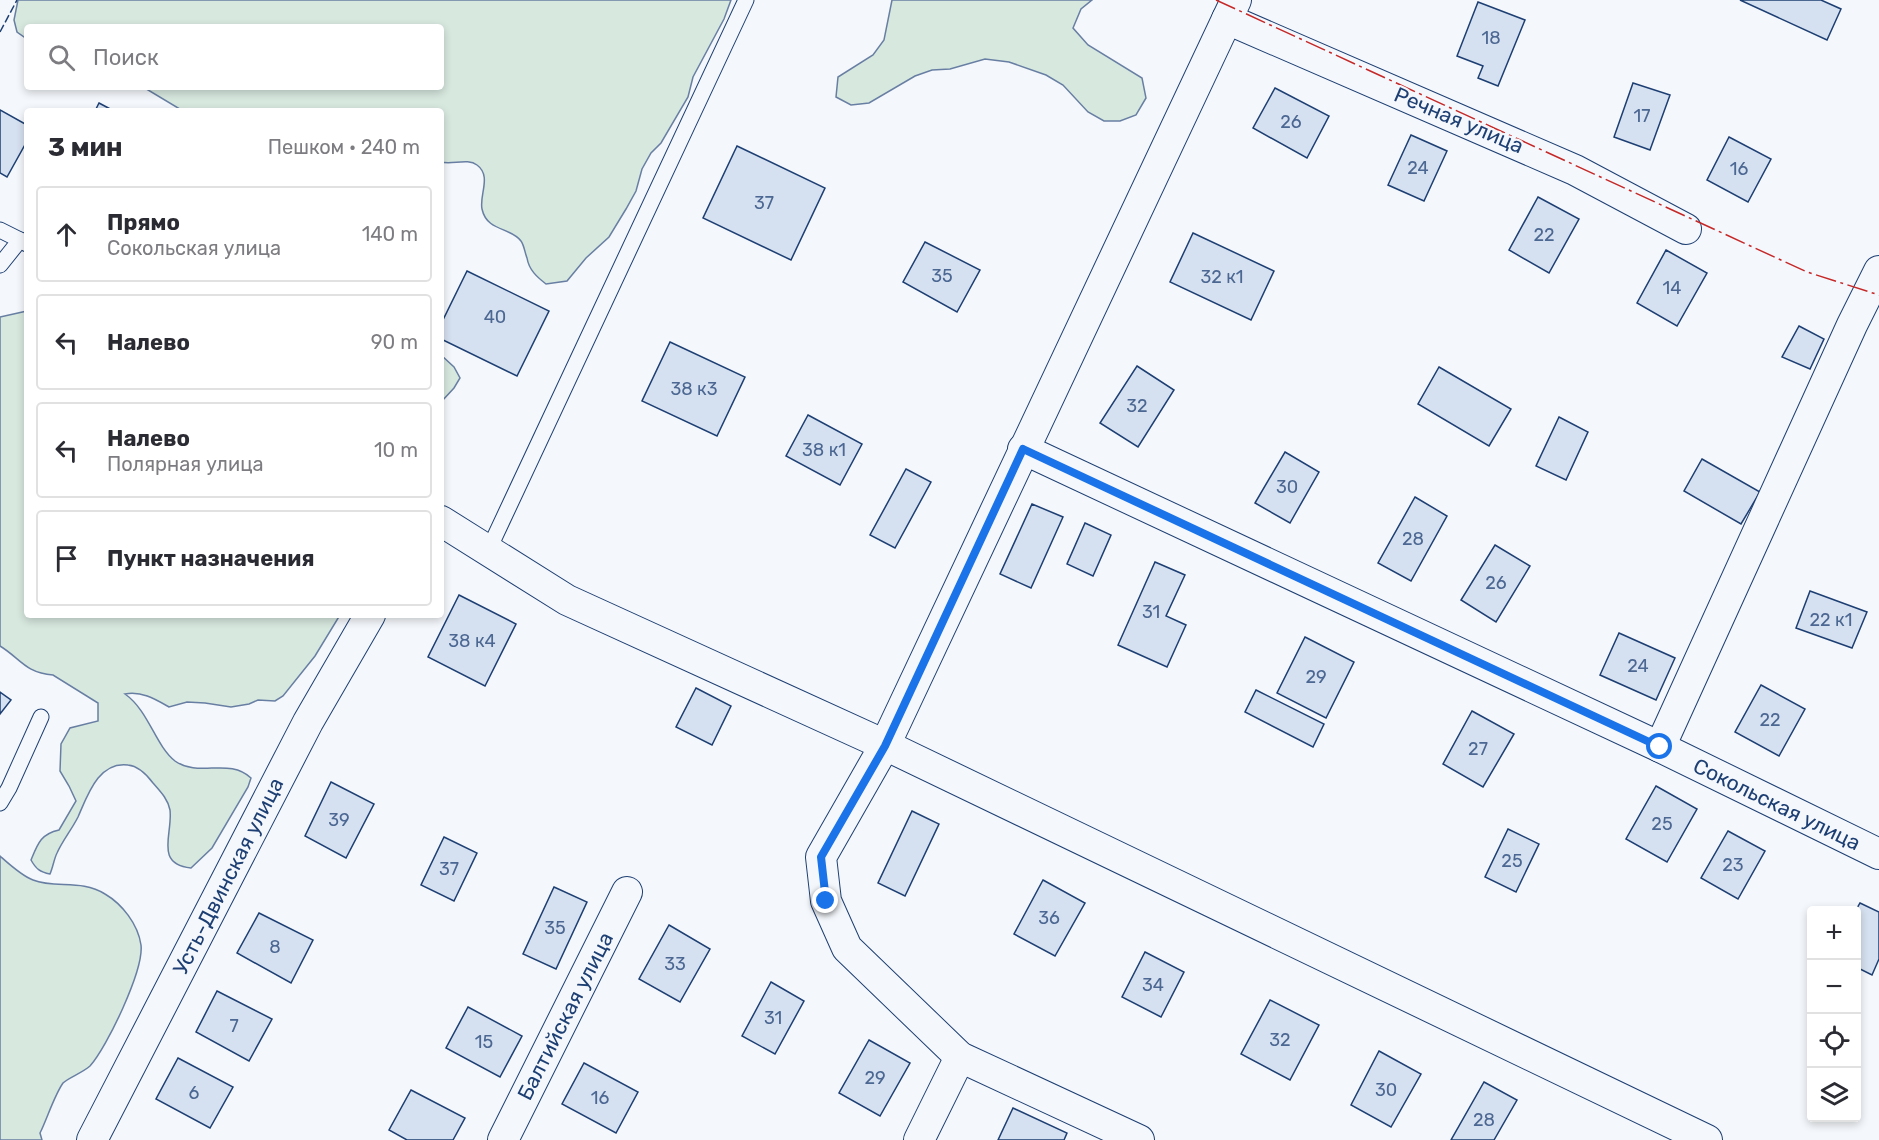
<!DOCTYPE html>
<html lang="ru">
<head>
<meta charset="utf-8">
<style>
	:root { --surface:#fff; --page:#f2f2f3; --text:#2b2b33; --muted:#7c7c81; --line:#e1e1e2 }
	body { margin:0; font-family:Rubik,sans-serif; background:var(--page); color:var(--text) }
	.controls { position:absolute; right:18px; bottom:18px; display:grid; overflow:hidden; border-radius:6px; box-shadow:0 3px 9px #0003 }
	.controls button { width:54px; height:54px; display:grid; place-items:center; padding:0; border:0; border-bottom:2px solid var(--line); background:var(--surface); color:var(--text); font:30px sans-serif }
	.stop { position:absolute; width:18px; height:18px; margin:-14px; border:4px solid #1a73e8; border-radius:50%; background:#fff }
	.stop.end { background:#1a73e8; border-color:#fff; box-shadow:0 2px 6px #0008 }
	.list { margin:0; padding:0; list-style:none }
	h2 { display:flex; justify-content:space-between; align-items:center; height:78px; margin:0; padding:0 24px; font-size:26px }
	h2 small { font-size:20px; font-weight:400; color:var(--muted) }
	.list li { display:grid; grid-template-columns:39px 1fr auto; gap:18px; align-items:center; box-sizing:border-box; height:96px; margin:0 12px 12px; padding:0 12px; border:2px solid var(--line); border-radius:6px }
	.list b { display:block; font-size:22px; white-space:nowrap }
	.list p { margin:0; font-size:20px; white-space:nowrap; color:var(--muted) }
	.list em { font-size:20px; font-style:normal; color:var(--muted) }
	.icon { flex:none; width:33px; height:33px; fill:none; stroke:currentColor; stroke-width:2; stroke-linecap:round; stroke-linejoin:round }
	.map { position:relative; flex:none; width:1879px; height:1140px; overflow:hidden }
	.search { position:absolute; background:var(--surface); box-shadow:0 3px 9px #0003; left:24px; top:24px; width:420px; height:66px; display:flex; align-items:center; gap:15px; box-sizing:border-box; padding:0 21px; border-radius:6px; color:var(--muted); font-size:22px }
	.panel { position:absolute; background:var(--surface); box-shadow:0 3px 9px #0003; left:24px; top:108px; width:420px; height:510px; border-radius:6px }
	.map>svg:first-child { display:block }
</style>
</head>
<body>
<div class="map">
<svg width="1879" height="1140" viewBox="0 0 1879 1140">
	<rect width="100%" height="100%" fill="#f4f7fb"/>
	<g fill="#d7e8df" stroke="#687fa3" stroke-width="1.5">
		<path d="M18 0H731L724 19 693 77 688 97 661 143 651 153 642 169 636 191 626 209 609 237 586 258 567 281 546 284C537 277 529 270 527 258 525 253 524 245 521 241 511 227 487 232 482 209 479 195 492 176 477 165 468 158 452 165 441 162V111H183L143 87H441V27H27V39L17 32 14 20Z"/>
		<path d="M892 0H1092L1081 9 1073 28 1088 45 1142 78 1146 98 1136 115 1120 121H1104L1088 112 1063 85 1046 75 1009 62 985 59 950 69 932 70 915 76 869 103 851 105 836 97 838 77 873 55 884 40Z"/>
		<path d="M27 311V615H340L315 656 283 696 275 701 258 700 249 704 231 707 205 703 187 702 169 707C155 699 142 691 125 694 149 711 155 745 175 761 199 778 229 757 251 778L248 787 212 848 191 868C154 864 173 834 170 810 168 799 160 791 153 783 147 775 138 766 128 765 98 761 87 797 78 817 72 829 63 840 57 853 54 859 53 867 50 874 40 872 36 869 31 860 38 843 41 834 59 830L76 801 69 786 60 771 61 744 70 728 98 721V703L53 675C25 673 20 658 0 646V317Z"/>
		<path d="M441 355 454 367 460 378 454 388 441 402Z"/>
		<path d="M0 856C9 864 22 876 33 880 56 889 81 879 105 894 122 904 138 924 141 945 144 970 107 1047 90 1066 82 1073 68 1078 63 1083 54 1096 47 1119 40 1133L42 1140H0Z"/>
	</g>
	<g fill="#d5e0f0" stroke="#1d3f73" stroke-width="1.5">
		<path d="M1740 0H1821L1841 9 1827 40Z"/>
		<path d="M1478 2 1525 20 1498 86 1478 78 1483 66 1457 56Z"/>
		<path d="M1633 83 1670 95 1650 150 1614 137Z"/>
		<path d="M1275 88 1329 116 1307 158 1253 128Z"/>
		<path d="M99 103 114 111H95Z"/>
		<path d="M0 110 27 125V141L7 177 0 173Z"/>
		<path d="M1411 135 1447 151 1424 201 1388 185Z"/>
		<path d="M1729 137 1771 159 1748 202 1707 180Z"/>
		<path d="M737 146 825 188 791 260 703 218Z"/>
		<path d="M1538 197 1579 219 1549 273 1509 250Z"/>
		<path d="M1193 233 1274 271 1251 320 1170 282Z"/>
		<path d="M925 242 980 270 957 312 903 282Z"/>
		<path d="M1666 250 1707 273 1677 326 1637 303Z"/>
		<path d="M467 271 549 311 517 376 441 339V324Z"/>
		<path d="M1799 326 1824 339 1810 369 1782 357Z"/>
		<path d="M670 342 745 377 717 436 642 401Z"/>
		<path d="M1137 366 1174 390 1138 447 1100 423Z"/>
		<path d="M1439 367 1511 409 1489 446 1418 404Z"/>
		<path d="M808 415 862 444 840 485 786 456Z"/>
		<path d="M1559 417 1588 432 1566 480 1536 466Z"/>
		<path d="M1285 452 1319 472 1290 523 1255 503Z"/>
		<path d="M1702 459 1760 492 1741 524 1684 491Z"/>
		<path d="M906 469 931 482 895 548 870 535Z"/>
		<path d="M1415 497 1447 516 1411 581 1378 563Z"/>
		<path d="M1032 504 1063 517 1031 588 1000 574Z"/>
		<path d="M1085 523 1111 535 1093 576 1067 564Z"/>
		<path d="M1495 545 1530 566 1496 622 1461 600Z"/>
		<path d="M1155 562 1185 575 1166 616 1186 625 1167 667 1118 645Z"/>
		<path d="M1810 591 1867 612 1852 648 1796 628Z"/>
		<path d="M459 595 516 624 485 686 428 657Z"/>
		<path d="M1619 633 1675 658 1656 700 1600 675Z"/>
		<path d="M1305 637 1354 662 1326 718 1277 693Z"/>
		<path d="M1761 685 1805 709 1779 756 1735 732Z"/>
		<path d="M696 688 731 706 712 745 676 727Z"/>
		<path d="M1256 690 1324 724 1313 747 1245 712Z"/>
		<path d="M0 692 11 700 0 714Z"/>
		<path d="M1472 711 1514 734 1483 787 1443 764Z"/>
		<path d="M331 782 374 804 346 858 305 836Z"/>
		<path d="M1656 786 1697 809 1667 862 1626 839Z"/>
		<path d="M912 811 939 824 905 896 878 883Z"/>
		<path d="M1508 829 1539 844 1516 892 1485 877Z"/>
		<path d="M1728 831 1765 851 1738 899 1701 878Z"/>
		<path d="M444 837 477 853 454 901 421 885Z"/>
		<path d="M1043 880 1085 903 1055 956 1014 934Z"/>
		<path d="M554 887 587 902 556 969 523 954Z"/>
		<path d="M1860 903 1879 912V959L1872 975 1856 967V910Z"/>
		<path d="M259 913 313 940 291 983 237 953Z"/>
		<path d="M669 925 710 949 680 1002 639 979Z"/>
		<path d="M1145 952 1184 972 1161 1017 1122 997Z"/>
		<path d="M771 982 804 1001 775 1054 742 1036Z"/>
		<path d="M217 991 272 1019 249 1061 196 1032Z"/>
		<path d="M1270 1000 1319 1025 1290 1080 1241 1054Z"/>
		<path d="M468 1007 522 1036 500 1077 446 1048Z"/>
		<path d="M869 1040 910 1063 880 1116 839 1093Z"/>
		<path d="M1379 1051 1421 1074 1391 1127 1351 1105Z"/>
		<path d="M178 1058 233 1087 210 1128 156 1099Z"/>
		<path d="M584 1063 638 1092 616 1133 562 1104Z"/>
		<path d="M1484 1082 1517 1100 1494 1140H1451Z"/>
		<path d="M411 1090 465 1118 453 1140H407L389 1130Z"/>
		<path d="M1013 1108 1067 1133 1064 1140H998Z"/>
	</g>
	<g fill="none" stroke-linecap="round" stroke-linejoin="round">
		<defs>
			<g id="service">
				<path d="M0 230 20 240"/>
				<path d="M0 265 20 240 27 244"/>
				<path d="M489 549 746 0"/>
				<path d="M0 803 9 788 41 717"/>
			</g>
			<g id="minor">
				<path d="M1227 19 1575 170 1686 229"/>
				<path d="M1023 449 1660 747 1879 854"/>
				<path d="M441 521 567 600 885 745 1707 1140"/>
				<path d="M1660 747 1852 325 1879 271"/>
				<path d="M92 1140 308 722 370 615"/>
				<path d="M503 1140 627 892"/>
				<path d="M919 1140 960 1057"/>
				<path d="M1139 1140 960 1057 847 948 826 901 821 857 885 745 1236 0"/>
			</g>
		</defs>
		<use href="#service" stroke="#1d3f73" stroke-width="17"/>
		<use href="#minor" stroke="#1d3f73" stroke-width="32"/>
		<use href="#service" stroke="#f4f7fb" stroke-width="15"/>
		<use href="#minor" stroke="#f4f7fb" stroke-width="30"/>
		<path stroke="#1d3f73" stroke-width="1.5" stroke-dasharray="8 3" stroke-linecap="butt" d="M0 32 17 0"/>
		<path stroke="#c62828" stroke-width="1.5" stroke-dasharray="21 4.5 3 4.5" stroke-linecap="butt" d="M1216 0 1807 272 1879 295"/>
	</g>
	<g fill="none" stroke-linecap="round" stroke-linejoin="round">
		<path stroke="#1a73e8" stroke-width="8" d="M826 901 821 857 885 746 1023 449 1660 747"/>
	</g>
	<g text-anchor="middle" dominant-baseline="central" stroke-width="4.5" stroke-linejoin="round" paint-order="stroke">
		<g font-size="18" fill="#4b6792">
			<text x="1491" y="38">18</text>
			<text x="1642" y="116">17</text>
			<text x="1291" y="122">26</text>
			<text x="1418" y="168">24</text>
			<text x="1739" y="169">16</text>
			<text x="764" y="203">37</text>
			<text x="1544" y="235">22</text>
			<text x="942" y="276">35</text>
			<text x="1222" y="277">32 к1</text>
			<text x="1672" y="288">14</text>
			<text x="495" y="317">40</text>
			<text x="694" y="389">38 к3</text>
			<text x="1137" y="406">32</text>
			<text x="824" y="450">38 к1</text>
			<text x="1287" y="487">30</text>
			<text x="1413" y="539">28</text>
			<text x="1496" y="583">26</text>
			<text x="1151" y="612">31</text>
			<text x="1831" y="620">22 к1</text>
			<text x="472" y="641">38 к4</text>
			<text x="1638" y="666">24</text>
			<text x="1316" y="677">29</text>
			<text x="1770" y="720">22</text>
			<text x="1478" y="749">27</text>
			<text x="339" y="820">39</text>
			<text x="1662" y="824">25</text>
			<text x="1512" y="861">25</text>
			<text x="1733" y="865">23</text>
			<text x="449" y="869">37</text>
			<text x="1049" y="918">36</text>
			<text x="555" y="928">35</text>
			<text x="275" y="947">8</text>
			<text x="675" y="964">33</text>
			<text x="1153" y="985">34</text>
			<text x="773" y="1018">31</text>
			<text x="234" y="1026">7</text>
			<text x="1280" y="1040">32</text>
			<text x="484" y="1042">15</text>
			<text x="875" y="1078">29</text>
			<text x="1386" y="1090">30</text>
			<text x="194" y="1093">6</text>
			<text x="600" y="1098">16</text>
			<text x="1484" y="1120">28</text>
		</g>
		<g font-size="21" fill="#1d3f73" stroke="#f4f7fb">
			<text transform="translate(1459 120) rotate(23)">Речная улица</text>
			<text transform="translate(1777 804) rotate(26)">Сокольская улица</text>
			<text transform="translate(228 876) rotate(-63)">Усть-Двинская улица</text>
			<text transform="translate(565 1016) rotate(-63)">Балтийская улица</text>
		</g>
	</g>
</svg>
<div class="controls">
<button>+</button>
<button>−</button>
<button><svg class="icon" aria-label="locate" viewBox="0 0 24 24"><circle cx="12" cy="12" r="6"/><path d="M12 2v4M12 18v4M2 12h4M18 12h4"/></svg></button>
<button><svg class="icon" aria-label="layers" viewBox="0 0 24 24"><path d="M12 4l9 5-9 5-9-5zM3 14l9 5 9-5"/></svg></button>
</div>
<div class="stop" style="left:1660px;top:747px"></div>
<div class="stop end" style="left:826px;top:901px"></div>
<div class="search"><svg class="icon" aria-label="search" viewBox="0 0 24 24"><circle cx="10" cy="10" r="6"/><path d="M15 15l6 6"/></svg>Поиск</div>
<section class="panel">
<h2>3 мин<small>Пешком · 240 m</small></h2>
<ul class="list">
<li><svg class="icon" aria-label="ahead" viewBox="0 0 24 24"><path d="M12 20V5M6 11l6-6 6 6"/></svg><div><b>Прямо</b><p>Сокольская улица</p></div><em>140 m</em></li>
<li><svg class="icon" aria-label="left" viewBox="0 0 24 24"><path d="M17 20v-9H6M10 6l-5 5 5 5"/></svg><div><b>Налево</b></div><em>90 m</em></li>
<li><svg class="icon" aria-label="left" viewBox="0 0 24 24"><path d="M17 20v-9H6M10 6l-5 5 5 5"/></svg><div><b>Налево</b><p>Полярная улица</p></div><em>10 m</em></li>
<li><svg class="icon" aria-label="arrive" viewBox="0 0 24 24"><path d="M6 21V4h12l-3 4 3 4H6"/></svg><div><b>Пункт назначения</b></div></li>
</ul>
</section>
</div>
</body>
</html>
